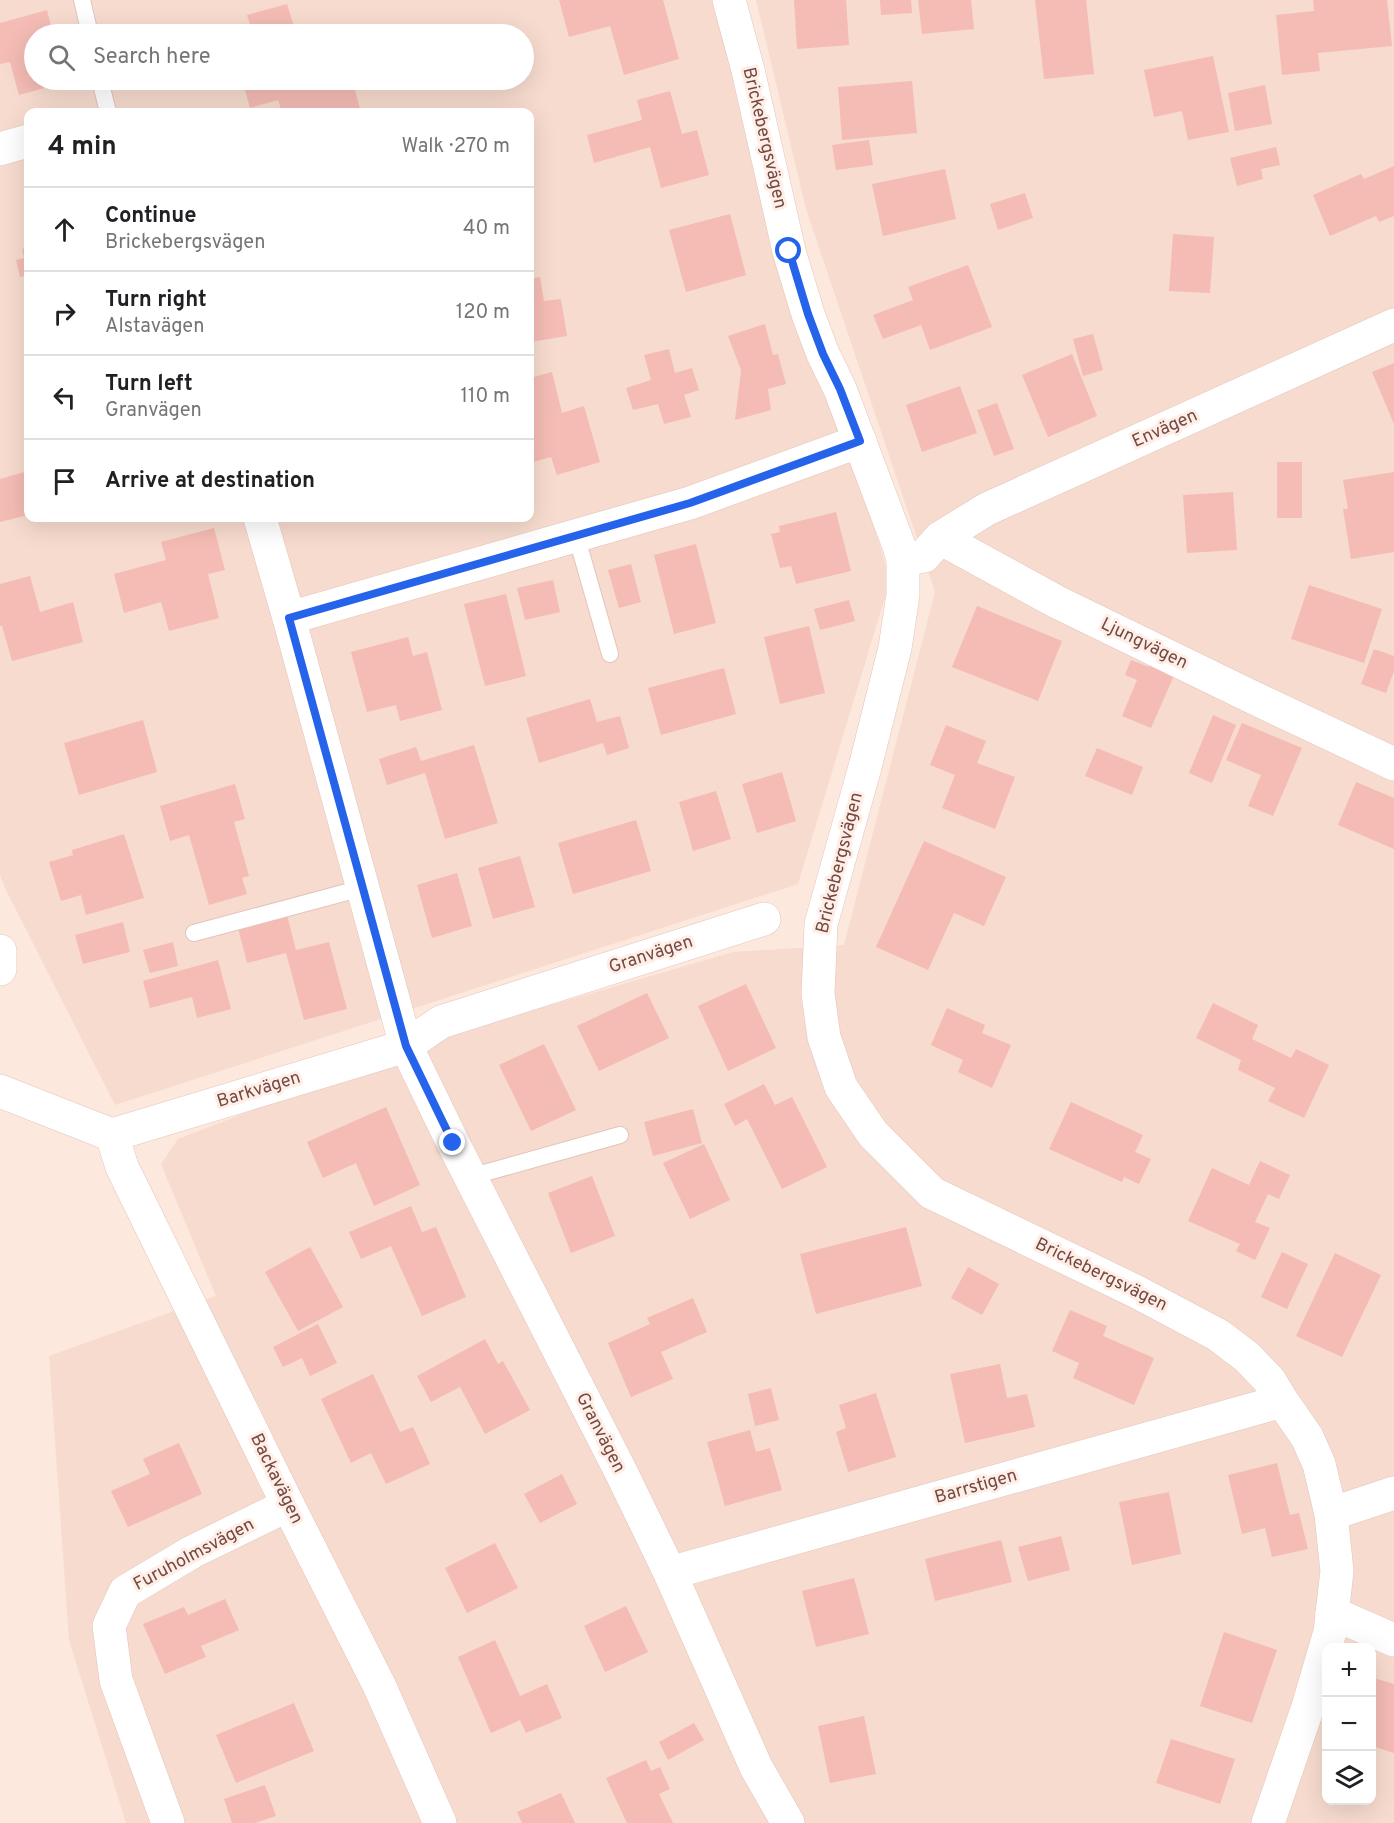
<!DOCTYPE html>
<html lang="en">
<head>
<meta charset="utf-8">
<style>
	:root { --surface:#fff; --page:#f6f6f6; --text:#202124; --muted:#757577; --line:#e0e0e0 }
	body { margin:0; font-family:Overpass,sans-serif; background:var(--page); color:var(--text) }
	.controls { position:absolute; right:18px; bottom:18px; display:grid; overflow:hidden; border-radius:12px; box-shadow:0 6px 24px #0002 }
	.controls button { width:54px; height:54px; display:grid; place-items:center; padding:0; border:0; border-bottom:2px solid var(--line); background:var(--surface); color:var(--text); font:30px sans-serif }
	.stop { position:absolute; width:18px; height:18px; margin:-14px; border:4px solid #2563eb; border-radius:50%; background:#fff }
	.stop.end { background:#2563eb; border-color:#fff; box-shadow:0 2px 6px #0008 }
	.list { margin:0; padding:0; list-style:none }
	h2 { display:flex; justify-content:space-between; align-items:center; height:78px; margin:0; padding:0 24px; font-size:26px }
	h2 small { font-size:20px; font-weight:400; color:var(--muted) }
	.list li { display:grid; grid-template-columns:39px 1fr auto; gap:18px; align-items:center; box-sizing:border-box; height:84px; padding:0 24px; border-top:2px solid var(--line) }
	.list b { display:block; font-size:22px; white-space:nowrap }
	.list p { margin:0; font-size:20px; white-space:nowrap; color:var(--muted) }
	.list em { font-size:20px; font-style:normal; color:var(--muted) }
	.icon { flex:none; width:33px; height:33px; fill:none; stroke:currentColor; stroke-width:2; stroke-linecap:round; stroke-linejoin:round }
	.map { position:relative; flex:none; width:1394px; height:1823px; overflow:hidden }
	.search { position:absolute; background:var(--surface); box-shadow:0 6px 24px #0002; left:24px; top:24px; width:510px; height:66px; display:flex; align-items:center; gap:15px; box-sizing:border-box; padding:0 21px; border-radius:33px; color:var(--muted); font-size:22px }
	.panel { position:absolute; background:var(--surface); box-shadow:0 6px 24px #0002; left:24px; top:108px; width:510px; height:414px; border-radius:12px }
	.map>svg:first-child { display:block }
</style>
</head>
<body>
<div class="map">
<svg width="1394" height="1823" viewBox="0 0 1394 1823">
	<rect width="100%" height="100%" fill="#fde8dd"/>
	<g fill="#f7dbce" fill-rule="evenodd">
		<path d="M0 0H718L850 441 890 581 798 884 115 1105 5 888 0 875ZM34 34H524V80H34ZM28 112H530V518H28Z"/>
		<path d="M756 0H1394V1823H126L69 1640 49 1356 216 1296 161 1164 178 1139 438 1038 733 952 844 945 935 592 806 209ZM1326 1648H1372V1800H1326Z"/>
	</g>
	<g fill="#f4bcb4">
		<path d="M559 0H663L679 59 624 75 610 26 569 37Z"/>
		<path d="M794 0H846L849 45 797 49Z"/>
		<path d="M880 0H911L912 13 881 15Z"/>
		<path d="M918 0H971L974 29 922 34Z"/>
		<path d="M1035 0H1086L1094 74 1044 79Z"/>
		<path d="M1313 0H1387L1392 46 1318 53 1320 71 1282 75 1276 15 1314 11Z"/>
		<path d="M287 4 295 30 281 34H253L247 15Z"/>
		<path d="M47 10 53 34H34V80H65L66 82 19 95 10 62 0 64V23Z"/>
		<path d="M1213 56 1229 132 1188 140 1182 111 1154 117 1144 70Z"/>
		<path d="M242 80H352L361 112H316L315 108 297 112H282L278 100 250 108Z"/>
		<path d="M912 81 917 133 842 140 838 87Z"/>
		<path d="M1265 85 1272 124 1235 131 1228 93Z"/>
		<path d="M670 91 682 134 697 130 709 175 661 188 650 147 594 163 587 135 642 120 637 100Z"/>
		<path d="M869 140 873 165 836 170 832 145Z"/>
		<path d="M1276 147 1280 165 1261 169 1263 179 1237 186 1230 158Z"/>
		<path d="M1394 166V216L1379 222 1376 216 1330 236 1313 195 1361 174 1364 179Z"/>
		<path d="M945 169 956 219 883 236 872 184Z"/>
		<path d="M1025 193 1033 218 998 230 990 204Z"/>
		<path d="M730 214 746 275 686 292 669 230Z"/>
		<path d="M1173 234 1214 237 1210 293 1169 291Z"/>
		<path d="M28 247V275L20 277 16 260 24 258 22 249Z"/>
		<path d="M968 265 992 327 930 350 921 325 883 339 873 315 913 300 908 287Z"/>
		<path d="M540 277 544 301 561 299 567 336 530 342V279Z"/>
		<path d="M765 324 773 355 778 354 786 384 768 389 771 410 735 420 741 370 728 336Z"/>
		<path d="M1093 334 1103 370 1083 376 1073 339Z"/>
		<path d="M669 349 675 373 692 368 699 390 684 395 691 417 664 424 658 404 633 410 626 388 651 380 644 355Z"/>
		<path d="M1072 354 1097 416 1048 437 1022 375Z"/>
		<path d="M1394 363V424L1372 372Z"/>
		<path d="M552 372 562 413 584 406 600 462 557 475 551 457 530 463V421H531L530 415V378Z"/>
		<path d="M960 386 977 433 922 452 906 405Z"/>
		<path d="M997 403 1014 449 994 456 977 410Z"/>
		<rect x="1277" y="462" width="25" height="56"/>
		<path d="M28 471V515L0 522V479Z"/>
		<path d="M1394 472V552L1351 559 1343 509H1348L1343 480Z"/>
		<path d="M1233 492 1237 550 1187 553 1183 495Z"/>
		<path d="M836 512 851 571 796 584 791 566 780 568 771 534 780 532 779 526Z"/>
		<path d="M214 528 225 570 208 574 219 618 169 631 161 602 124 613 114 574 166 560 161 542Z"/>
		<path d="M696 544 716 623 674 634 654 555Z"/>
		<path d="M631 564 641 602 619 608 608 570Z"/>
		<path d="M30 576 40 612 73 602 83 642 12 661 2 626H0V584Z"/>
		<path d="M553 580 560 612 525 620 517 588Z"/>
		<path d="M1309 585 1382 609 1364 663 1291 639Z"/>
		<path d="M506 594 526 676 485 686 464 604Z"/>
		<path d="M849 600 855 621 820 630 814 609Z"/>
		<path d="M977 606 1062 641 1038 701 952 667Z"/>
		<path d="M809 626 825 693 780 704 764 637Z"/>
		<path d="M408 637 413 656 427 652 442 710 400 721 396 705 367 712 351 652Z"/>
		<path d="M1374 649 1394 656V671L1386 693 1361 684Z"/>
		<path d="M1131 660 1149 667 1152 660 1176 671 1151 728 1122 716 1137 680 1125 675Z"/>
		<path d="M724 668 736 714 661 735 648 688Z"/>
		<path d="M590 699 597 722 620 716 629 748 607 755 603 743 539 763 526 718Z"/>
		<path d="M1213 715 1236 725 1212 783 1189 773Z"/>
		<path d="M143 720 157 772 79 795 64 743Z"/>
		<path d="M1242 723 1302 748 1273 816 1248 806 1261 775 1226 760Z"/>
		<path d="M946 725 986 741 977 763 1015 777 995 829 942 808 955 775 930 765Z"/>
		<path d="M474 745 498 823 445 839 425 773 387 785 379 759 416 747 421 761Z"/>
		<path d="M1097 748 1143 767 1132 795 1085 776Z"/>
		<path d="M782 772 796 821 757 833 742 784Z"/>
		<path d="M1356 782 1394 798V849L1338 825Z"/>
		<path d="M235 784 245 819 234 822 249 876 242 878 247 894 209 905 189 835 170 841 160 806Z"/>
		<path d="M716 791 731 839 693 851 679 802Z"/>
		<path d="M636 820 651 871 573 894 558 843Z"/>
		<path d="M124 834 144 898 86 915 81 895 61 901 49 862 73 855 72 850Z"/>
		<path d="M924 841 1006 877 984 926 954 913 928 970 876 947Z"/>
		<path d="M520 856 535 907 493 919 478 868Z"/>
		<path d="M457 873 472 926 432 938 417 885Z"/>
		<path d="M287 915 296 950 329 942 347 1009 304 1020 286 953 247 963 238 928Z"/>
		<path d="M123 922 130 952 83 964 75 935Z"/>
		<path d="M173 942 178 966 150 973 143 950Z"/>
		<path d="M218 960 231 1009 197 1018 192 997 150 1008 143 981Z"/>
		<path d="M746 984 776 1048 728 1071 698 1006Z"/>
		<path d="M647 993 669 1038 599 1071 577 1026Z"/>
		<path d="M1213 1003 1258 1025 1252 1039 1291 1058 1296 1049 1329 1065 1304 1118 1268 1101 1275 1088 1238 1070 1241 1060 1196 1038Z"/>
		<path d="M947 1008 985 1025 982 1033 1011 1045 992 1088 958 1072 963 1060 931 1045Z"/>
		<path d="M544 1044 576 1110 531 1131 499 1065Z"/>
		<path d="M764 1084 775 1105 792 1097 827 1167 782 1189 747 1119 735 1126 724 1104Z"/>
		<path d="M1071 1102 1143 1135 1135 1152 1151 1159 1139 1184 1124 1177 1122 1182 1049 1149Z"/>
		<path d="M386 1107 420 1185 374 1206 356 1163 323 1178 307 1142Z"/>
		<path d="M693 1109 702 1143 653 1156 644 1122Z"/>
		<path d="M704 1144 730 1200 690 1219 663 1163Z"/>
		<path d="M1260 1161 1290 1175 1279 1199 1268 1194 1255 1222 1270 1228 1255 1260 1236 1251 1240 1244 1188 1221 1212 1168 1249 1185Z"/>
		<path d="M592 1176 615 1236 571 1253 548 1193Z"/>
		<path d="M411 1206 422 1232 436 1227 466 1297 422 1316 391 1246 361 1259 349 1232Z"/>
		<path d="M906 1227 922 1286 816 1314 800 1254Z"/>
		<path d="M310 1247 343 1307 298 1331 265 1272Z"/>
		<path d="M1282 1252 1308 1264 1287 1309 1261 1297Z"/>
		<path d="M1335 1253 1381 1275 1342 1357 1296 1336Z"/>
		<path d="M968 1267 999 1284 982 1315 951 1298Z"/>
		<path d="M693 1298 707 1332 661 1352 673 1379 631 1397 608 1343 650 1324 647 1318Z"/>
		<path d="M1070 1310 1107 1326 1103 1336 1154 1358 1134 1405 1073 1378 1079 1363 1052 1351Z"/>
		<path d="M318 1324 337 1363 310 1376 302 1358 283 1367 273 1347Z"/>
		<path d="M485 1339 498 1364 503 1361 530 1410 485 1434 460 1387 431 1402 417 1376Z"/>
		<path d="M1000 1364 1007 1398 1027 1394 1035 1427 965 1443 950 1374Z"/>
		<path d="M373 1374 400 1432 413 1427 430 1464 386 1484 371 1453 351 1463 321 1399Z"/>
		<path d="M771 1388 779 1420 755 1426 748 1394Z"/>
		<path d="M876 1393 896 1457 848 1472 836 1432 846 1428 839 1405Z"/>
		<path d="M750 1430 756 1452 770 1448 782 1490 725 1506 707 1442Z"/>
		<path d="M179 1443 202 1494 128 1527 111 1491 150 1474 143 1459Z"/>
		<path d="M1277 1463 1290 1515 1299 1513 1308 1549 1272 1557 1265 1528 1242 1534 1228 1475Z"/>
		<path d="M562 1474 577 1504 540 1523 524 1494Z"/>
		<path d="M1169 1492 1181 1554 1132 1565 1119 1502Z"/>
		<path d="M1061 1536 1070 1570 1028 1581 1018 1547Z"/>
		<path d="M1001 1540 1012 1582 935 1601 925 1559Z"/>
		<path d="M495 1543 518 1588 467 1613 445 1568Z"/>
		<path d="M854 1578 869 1634 816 1647 802 1591Z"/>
		<path d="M225 1599 239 1630 201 1646 206 1657 165 1674 143 1624 184 1607 188 1615Z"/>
		<path d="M626 1606 648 1652 605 1672 584 1626Z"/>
		<path d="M1224 1632 1277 1650 1252 1723 1200 1706Z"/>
		<path d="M495 1640 520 1696 547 1684 562 1718 526 1733 520 1720 491 1733 458 1657Z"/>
		<path d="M1374 1678 1394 1684V1753L1372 1746V1685Z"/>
		<path d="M294 1703 314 1751 236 1783 216 1735Z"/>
		<path d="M864 1716 876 1774 830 1783 818 1726Z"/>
		<path d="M694 1723 704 1740 668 1760 659 1742Z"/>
		<path d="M1171 1739 1235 1759 1220 1804 1156 1783Z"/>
		<path d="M646 1760 651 1771 660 1767 670 1789 659 1794 673 1823H627L606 1778Z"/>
		<path d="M265 1785 276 1816 255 1823H232L224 1799Z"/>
		<path d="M561 1793 575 1823H522L517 1812Z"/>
	</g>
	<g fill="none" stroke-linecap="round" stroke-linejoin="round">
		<defs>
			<g id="lane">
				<path d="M82 0 90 34"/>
				<path d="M100 80 108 112"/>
				<path d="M576 535 610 654"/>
				<path d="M194 933 362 888"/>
				<path d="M470 1177 620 1135"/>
			</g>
			<g id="street">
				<path d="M729 0 748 70 789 251 808 314 823 354 840 389 899 546 903 560V595L895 648 865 767 821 924 818 994 824 1037 841 1087 873 1134 932 1193 1137 1292 1218 1335 1247 1357 1270 1381 1282 1401 1307 1437 1319 1464 1331 1514 1337 1571 1330 1632 1308 1707 1268 1823"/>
				<path d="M0 149 28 141"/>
				<path d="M260 518 289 618 406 1046 453 1143 622 1474 670 1573 756 1767 788 1823"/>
				<path d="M940 538 987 509 1394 325"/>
				<path d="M903 560 924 556 940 538 1057 602 1250 696 1394 764"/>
				<path d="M289 618 690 503 860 441"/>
				<path d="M0 951V969"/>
				<path d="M0 1091 112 1135"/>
				<path d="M112 1135 122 1167 288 1505 380 1687 440 1823"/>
				<path d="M112 1135 406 1046 441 1022 764 919"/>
				<path d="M1331 1514 1394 1493"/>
				<path d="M670 1573 1282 1401"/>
				<path d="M1332 1613 1394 1640"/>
				<path d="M168 1823 116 1680 109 1626 125 1592 192 1552 288 1505"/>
			</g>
		</defs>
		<use href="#lane" stroke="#e3c4bc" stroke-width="18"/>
		<use href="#street" stroke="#e3c4bc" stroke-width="34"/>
		<use href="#lane" stroke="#fff" stroke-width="16"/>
		<use href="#street" stroke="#fff" stroke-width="33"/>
	</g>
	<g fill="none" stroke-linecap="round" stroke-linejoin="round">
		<path stroke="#2563eb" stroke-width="8" d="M453 1143 406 1046 289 618 690 503 860 441 840 389 823 354 808 314 789 251"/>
	</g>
	<g text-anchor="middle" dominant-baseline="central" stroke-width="6" stroke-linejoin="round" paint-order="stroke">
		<g font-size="18" fill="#744945" stroke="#ffeee5">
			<text transform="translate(764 138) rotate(77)">Brickebergsvägen</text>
			<text transform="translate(1165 429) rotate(-24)">Envägen</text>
			<text transform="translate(1144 644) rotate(26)">Ljungvägen</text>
			<text transform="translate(840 863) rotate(-76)">Brickebergsvägen</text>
			<text transform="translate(651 955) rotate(-18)">Granvägen</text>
			<text transform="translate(259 1090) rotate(-17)">Barkvägen</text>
			<text transform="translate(1101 1275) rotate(26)">Brickebergsvägen</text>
			<text transform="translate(600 1433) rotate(63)">Granvägen</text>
			<text transform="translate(276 1479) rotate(64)">Backavägen</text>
			<text transform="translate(976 1487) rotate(-16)">Barrstigen</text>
			<text transform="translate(194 1555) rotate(-28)">Furuholmsvägen</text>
		</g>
	</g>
</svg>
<div class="controls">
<button>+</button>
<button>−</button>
<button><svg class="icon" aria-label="layers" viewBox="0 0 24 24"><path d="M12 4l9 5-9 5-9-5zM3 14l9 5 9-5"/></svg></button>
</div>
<div class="stop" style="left:789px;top:251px"></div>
<div class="stop end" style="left:453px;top:1143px"></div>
<div class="search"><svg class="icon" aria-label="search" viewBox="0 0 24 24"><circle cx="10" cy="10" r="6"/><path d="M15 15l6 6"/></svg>Search here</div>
<section class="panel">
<h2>4 min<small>Walk · 270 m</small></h2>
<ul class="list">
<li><svg class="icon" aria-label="ahead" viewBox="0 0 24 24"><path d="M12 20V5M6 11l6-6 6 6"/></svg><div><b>Continue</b><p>Brickebergsvägen</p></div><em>40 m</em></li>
<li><svg class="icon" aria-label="right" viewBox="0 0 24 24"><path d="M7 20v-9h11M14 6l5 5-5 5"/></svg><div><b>Turn right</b><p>Alstavägen</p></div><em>120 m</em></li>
<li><svg class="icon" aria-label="left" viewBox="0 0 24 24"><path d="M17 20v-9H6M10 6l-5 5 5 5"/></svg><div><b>Turn left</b><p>Granvägen</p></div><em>110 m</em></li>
<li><svg class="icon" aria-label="arrive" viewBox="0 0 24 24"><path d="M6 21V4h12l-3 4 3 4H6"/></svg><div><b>Arrive at destination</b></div></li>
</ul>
</section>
</div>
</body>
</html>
